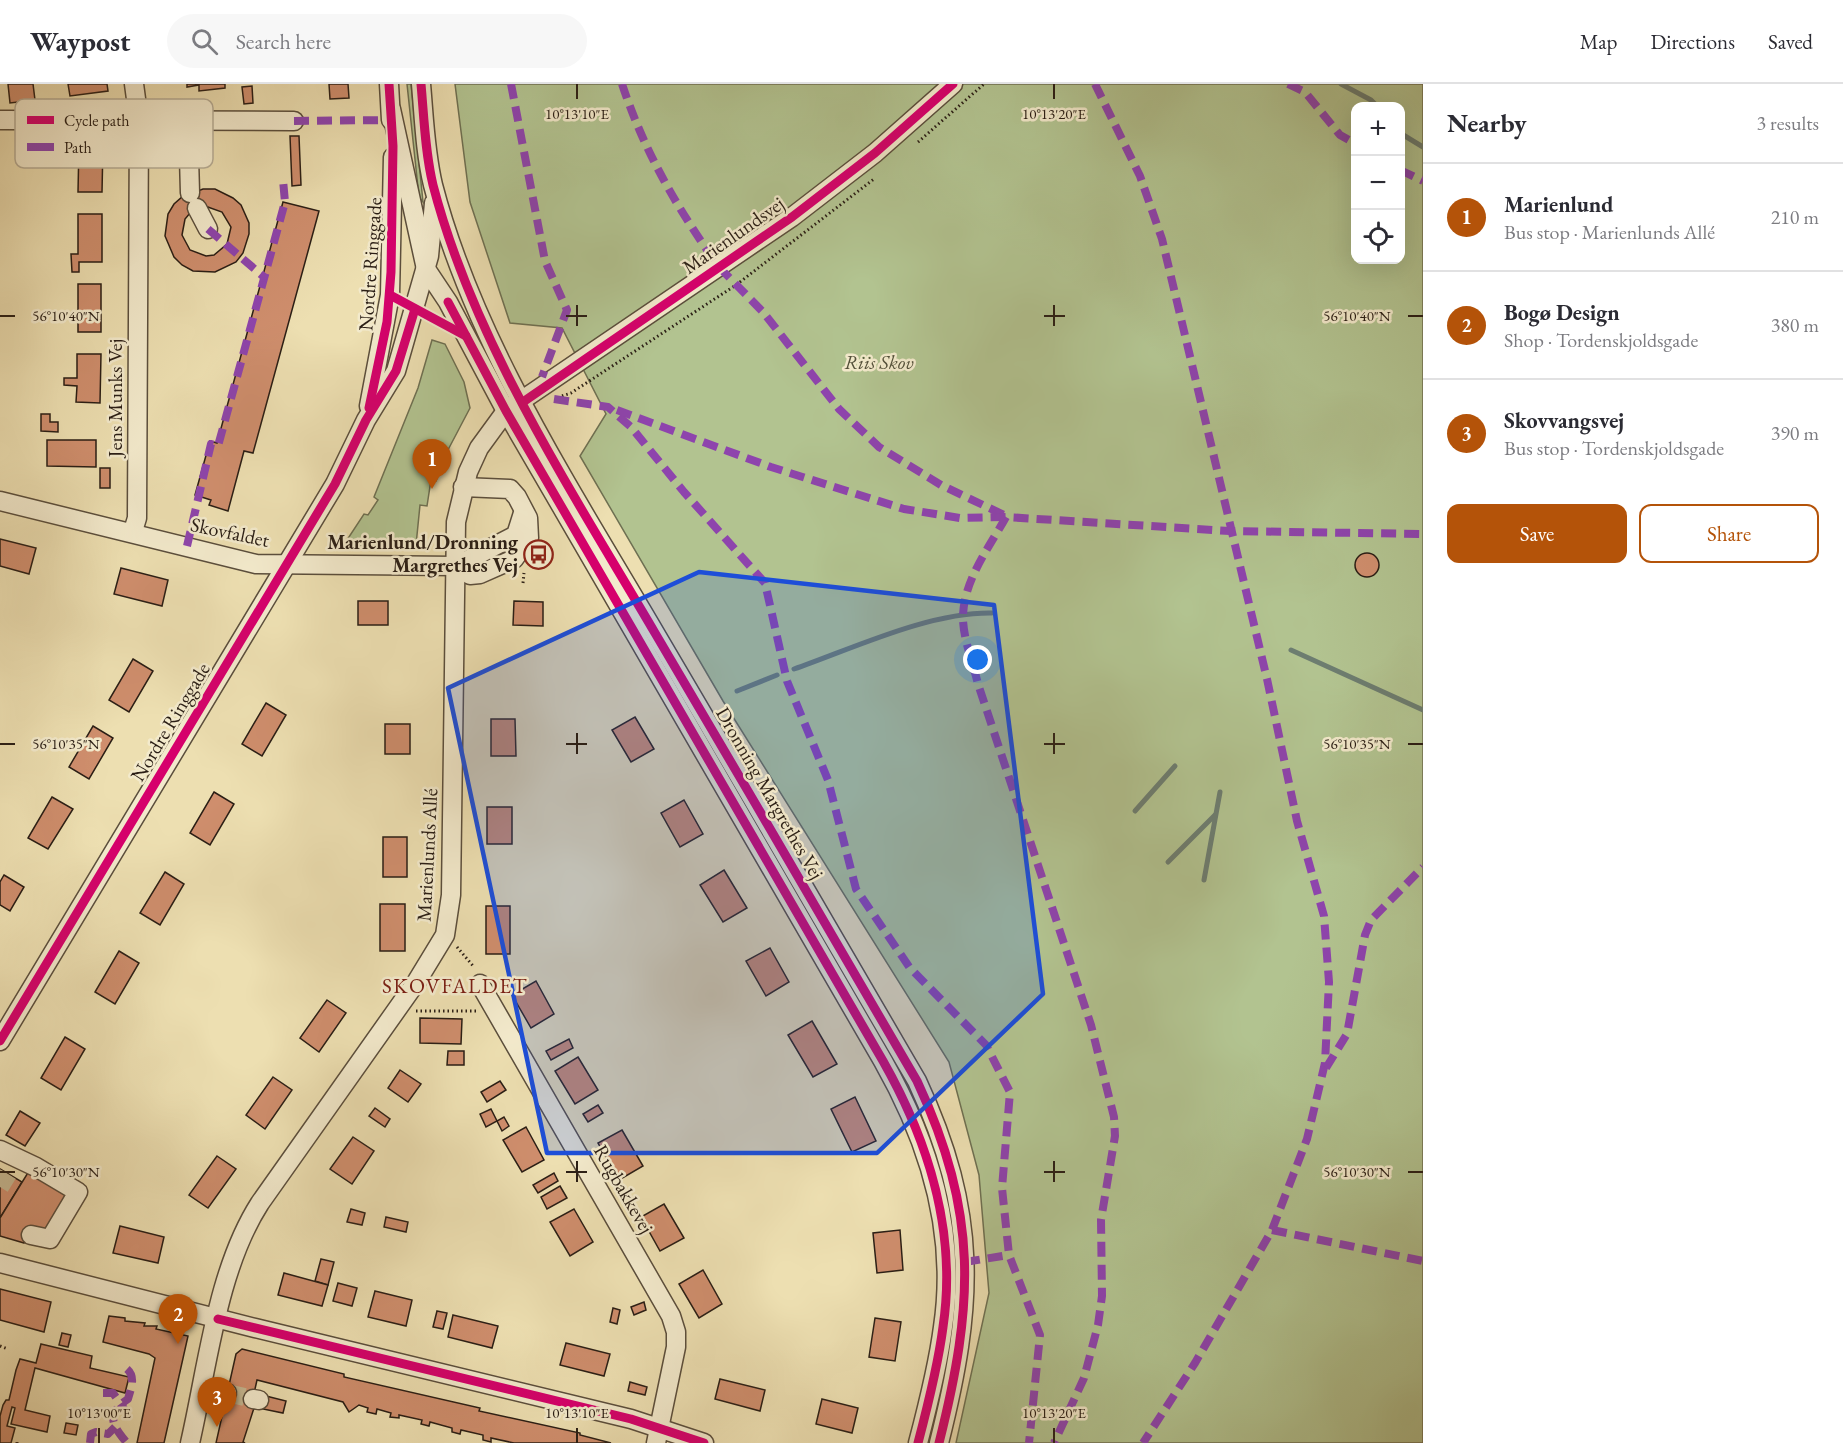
<!DOCTYPE html>
<html lang="en">
<head>
<meta charset="utf-8">
<style>
	:root { --surface:#fff; --page:#f7f7f7; --text:#2b2b33; --muted:#7c7c81; --line:#e1e1e2; --accent:#b45309 }
	body { margin:0; font-family:"EB Garamond",serif; background:var(--page); color:var(--text) }
	.controls { position:absolute; right:18px; top:18px; display:grid; overflow:hidden; border-radius:12px; box-shadow:0 6px 24px #0002 }
	.controls button { width:54px; height:54px; display:grid; place-items:center; padding:0; border:0; border-bottom:2px solid var(--line); background:var(--surface); color:var(--text); font:30px sans-serif }
	.you { position:absolute; left:978px; top:576px; width:21px; height:21px; margin:-15px; border:4px solid #fff; border-radius:50%; background:#1a73e8; box-shadow:0 0 0 9px #1a73e833 }
	.badge { display:grid; place-items:center; width:39px; height:39px; border-radius:50%; background:var(--accent); color:#fff; font-size:20px; font-weight:700 }
	.pin { position:absolute; translate:-50% -50px; filter:drop-shadow(0 2px 3px #0008) }
	.pin::after { content:''; position:absolute; top:32px; width:21px; height:18px; background:inherit; clip-path:polygon(0 0,100% 0,50% 100%) }
	.list { margin:0; padding:0; list-style:none }
	h2 { display:flex; justify-content:space-between; align-items:center; height:78px; margin:0; padding:0 24px; font-size:26px }
	h2 small { font-size:20px; font-weight:400; color:var(--muted) }
	.list li { display:grid; grid-template-columns:39px 1fr auto; gap:18px; align-items:center; box-sizing:border-box; height:108px; padding:0 24px; border-top:2px solid var(--line) }
	.list b { display:block; font-size:22px; white-space:nowrap }
	.list p { margin:0; font-size:20px; white-space:nowrap; color:var(--muted) }
	.list em { font-size:20px; font-style:normal; color:var(--muted) }
	.actions { display:flex; gap:12px; padding:18px 24px }
	.actions a { flex:1; padding:14px 0; border:2px solid var(--accent); border-radius:12px; text-align:center; font-size:21px; color:var(--accent) }
	.actions .main { background:var(--accent); color:#fff }
	.icon { flex:none; width:33px; height:33px; fill:none; stroke:currentColor; stroke-width:2; stroke-linecap:round; stroke-linejoin:round }
	.map { position:relative; flex:none; width:1423px; height:1359px; overflow:hidden }
	header { display:flex; align-items:center; gap:36px; box-sizing:border-box; height:84px; padding:0 30px; background:var(--surface); border-bottom:2px solid var(--line) }
	header strong { font-size:28px }
	nav { display:flex; gap:33px; margin-inline-start:auto; font-size:21px }
	.search { width:420px; height:54px; background:var(--page); display:flex; align-items:center; gap:15px; box-sizing:border-box; padding:0 21px; border-radius:33px; color:var(--muted); font-size:22px }
	main { display:flex }
	aside { flex:1; background:var(--surface) }
	.map>svg:first-child { display:block }
</style>
</head>
<body>
<header>
<strong>Waypost</strong>
<div class="search"><svg class="icon" aria-label="search" viewBox="0 0 24 24"><circle cx="10" cy="10" r="6"/><path d="M15 15l6 6"/></svg>Search here</div>
<nav><a>Map</a><a>Directions</a><a>Saved</a></nav>
</header>
<main>
<div class="map">
<svg width="1423" height="1359" viewBox="0 0 1423 1359">
	<rect width="100%" height="100%" fill="#eddfb1"/>
	<filter id="stains"><feTurbulence type="fractalNoise" baseFrequency=".00333" numOctaves="4"/><feColorMatrix values="0 0 0 0 .2 0 0 0 0 .09 0 0 0 0 .02 0 0 0 .5 -.17"/></filter>
	<radialGradient id="worn" r=".72"><stop offset=".6" stop-color="#630" stop-opacity="0"/><stop offset="1" stop-color="#630" stop-opacity=".3"/></radialGradient>
	<g fill="#b2c390" stroke="#6e7052" stroke-width="1.5" fill-rule="evenodd">
		<path d="M407 0H411L423 118 419 113Z"/>
		<path d="M455 0H1423V1359H956L989 1209 979 1091 949 978 723 617 580 372 606 330 562 244 510 239 470 118ZM1356 22H1400V176H1356Z"/>
		<path d="M432 256 445 260 464 298 470 324 449 364 436 397 431 396 427 422 420 421 416 461 343 462 364 430 368 431 378 416 374 413 418 304Z"/>
	</g>
	<g fill="none" stroke-linecap="round" stroke-linejoin="round">
		<g stroke="#6d7d70" stroke-width="5">
			<path d="M1341 0 1371 16 1377 22"/>
			<path d="M1400 49 1423 63"/>
			<path d="M1291 566 1423 626"/>
			<path d="M794 585C854 564 929 528 992 529"/>
			<path d="M737 607 777 591"/>
			<path d="M1135 727 1175 682"/>
			<path d="M1168 778 1215 731"/>
			<path d="M1204 796 1220 708"/>
		</g>
	</g>
	<g fill="#cf8e6d" stroke="#2a1e15" stroke-width="1.5" fill-rule="evenodd">
		<path d="M8 0H33L35 16 10 19Z"/>
		<path d="M68 0H107L108 7 70 12Z"/>
		<path d="M187 0H225V4L199 7V1L187 3Z"/>
		<path d="M329 0H348L349 14 330 15Z"/>
		<path d="M252 2 253 19 244 20 242 3Z"/>
		<path d="M290 52H299L301 101 292 102Z"/>
		<path d="M79 60H103L102 108H78Z"/>
		<path d="M203 105H215L233 114 241 121 249 139V150L243 169 236 178 215 188 193 187 182 181 174 173 165 152 168 130 174 120 182 113ZM205 122 222 128 231 143 227 160 214 171 206 172 190 166 182 151 185 135 190 129Z"/>
		<path d="M283 118 319 127 253 369 244 367 228 427 209 421 211 416 195 411 210 357 217 359Z"/>
		<path d="M78 130H102V178H79V188H72L71 170H78Z"/>
		<rect x="78" y="200" width="23" height="48"/>
		<path d="M77 270H101L100 319 76 318 77 302 64 301V294H77Z"/>
		<path d="M41 330H50V338H58V348L41 347Z"/>
		<path d="M47 356H96V383L47 382Z"/>
		<rect x="100" y="384" width="10" height="20"/>
		<path d="M0 455 36 464 29 490 0 482Z"/>
		<circle cx="1367" cy="481" r="12"/>
		<path d="M121 484 168 496 162 522 114 510Z"/>
		<rect x="358" y="517" width="30" height="24"/>
		<path d="M514 517 543 518V542L513 541Z"/>
		<path d="M133 575 153 587 129 628 109 616Z"/>
		<path d="M266 619 286 631 262 672 242 660Z"/>
		<path d="M635 633 654 665 631 678 612 646Z"/>
		<path d="M491 635H515L516 672H491Z"/>
		<rect x="385" y="640" width="25" height="30"/>
		<path d="M93 642 113 654 89 695 69 683Z"/>
		<path d="M214 708 234 720 210 761 190 749Z"/>
		<path d="M52 713 73 725 48 765 28 754Z"/>
		<path d="M684 716 703 750 680 763 661 729Z"/>
		<rect x="487" y="723" width="25" height="37"/>
		<rect x="383" y="753" width="24" height="40"/>
		<path d="M724 786 747 824 723 838 700 801Z"/>
		<path d="M165 788 184 800 160 841 140 829Z"/>
		<path d="M4 791 24 803 10 827 0 821V798Z"/>
		<rect x="380" y="820" width="25" height="47"/>
		<rect x="486" y="822" width="24" height="48"/>
		<path d="M770 864 789 898 766 912 746 877Z"/>
		<path d="M119 867 139 879 115 920 95 908Z"/>
		<path d="M536 897 554 930 531 944 512 911Z"/>
		<path d="M327 916 346 929 319 968 300 954Z"/>
		<path d="M420 934 462 935 461 960 420 959Z"/>
		<path d="M812 937 837 980 813 993 788 951Z"/>
		<path d="M65 953 85 965 61 1006 41 994Z"/>
		<path d="M569 955 573 964 551 976 546 967Z"/>
		<path d="M448 967H464V981H447Z"/>
		<path d="M578 973 598 1006 575 1020 555 987Z"/>
		<path d="M400 986 421 1000 408 1018 388 1004Z"/>
		<path d="M273 993 292 1006 265 1045 246 1031Z"/>
		<path d="M500 997 506 1006 487 1018 481 1008Z"/>
		<path d="M855 1013 876 1057 852 1068 831 1025Z"/>
		<path d="M598 1021 603 1029 588 1038 583 1030Z"/>
		<path d="M375 1024 390 1035 385 1043 369 1032Z"/>
		<path d="M491 1025 497 1037 486 1043 480 1030Z"/>
		<path d="M20 1027 40 1039 25 1062 6 1051Z"/>
		<path d="M504 1033 509 1042 502 1047 497 1037Z"/>
		<path d="M526 1043 544 1076 522 1088 503 1056Z"/>
		<path d="M622 1046 643 1082 619 1096 598 1059Z"/>
		<path d="M353 1053 374 1067 352 1100 330 1085Z"/>
		<path d="M217 1072 236 1085 208 1124 189 1111Z"/>
		<path d="M0 1085 22 1098 0 1134Z"/>
		<path d="M29 1087 68 1109 45 1148 28 1144 24 1159 0 1152V1134Z"/>
		<path d="M554 1089 558 1097 538 1109 533 1101Z"/>
		<path d="M560 1102 567 1114 547 1125 541 1113Z"/>
		<path d="M664 1120 684 1154 660 1167 641 1133Z"/>
		<path d="M351 1125 365 1129 362 1141 347 1138Z"/>
		<path d="M574 1125 593 1158 570 1172 550 1138Z"/>
		<path d="M386 1133 408 1138 406 1148 384 1143Z"/>
		<path d="M120 1142 164 1153 158 1179 113 1169Z"/>
		<path d="M900 1146 903 1186 877 1189 873 1149Z"/>
		<path d="M321 1175 334 1178 328 1201 315 1197Z"/>
		<path d="M703 1186 722 1220 699 1234 679 1200Z"/>
		<path d="M284 1189 328 1201 322 1222 278 1211Z"/>
		<path d="M338 1199 357 1204 352 1222 333 1217Z"/>
		<path d="M0 1205 51 1218 44 1248 0 1236Z"/>
		<path d="M375 1207 412 1216 406 1242 368 1233Z"/>
		<path d="M644 1218 646 1226 634 1231 631 1223Z"/>
		<path d="M613 1224 620 1226 617 1240 610 1238Z"/>
		<path d="M437 1227 447 1229 443 1245 433 1243Z"/>
		<path d="M453 1231 498 1242 492 1264 448 1253Z"/>
		<path d="M109 1232 125 1234V1237L145 1239 144 1242H157L156 1245 188 1252 164 1359H137L155 1274 149 1270 103 1258Z"/>
		<path d="M875 1234 901 1238 895 1277 869 1273Z"/>
		<path d="M62 1249 71 1251 68 1263 59 1261Z"/>
		<path d="M566 1259 610 1270 604 1292 560 1281Z"/>
		<path d="M41 1260 92 1272 90 1284 129 1293 125 1309 35 1284 25 1326 50 1332 47 1348 11 1340 15 1324 12 1323 7 1342 15 1344 11 1359H0V1332L3 1321 6 1316H9L16 1286 20 1275 36 1279Z"/>
		<path d="M242 1265 344 1290V1293L480 1324 479 1327 580 1349V1351L611 1359H514L491 1354V1358L483 1356V1351L461 1346 460 1350 452 1348V1344L430 1338 429 1342 421 1340 422 1336 399 1331V1334L390 1333 391 1329 377 1325 376 1330 367 1328 368 1324 359 1321 349 1328 343 1318 257 1296 251 1323 254 1324 243 1358 245 1359H216L236 1270Z"/>
		<path d="M720 1295 765 1306 760 1327 715 1315Z"/>
		<path d="M630 1298 647 1303 645 1311 628 1307Z"/>
		<path d="M266 1312 286 1317 283 1329 263 1325Z"/>
		<path d="M822 1315 858 1324 852 1349 816 1340Z"/>
		<path d="M66 1339 78 1341 76 1351 64 1349Z"/>
	</g>
	<g fill="none" stroke-linecap="round" stroke-linejoin="round">
		<g stroke="#c6b892" stroke-width="18" stroke-dasharray="18 9" stroke-linecap="butt">
			<path d="M0 1103 8 1090"/>
			<path d="M227 1309 253 1315"/>
		</g>
		<defs>
			<g id="minor">
				<path d="M389 0 391 36"/>
				<path d="M421 0C424 33 425 68 433 101 474 259 573 409 655 549 743 698 830 847 917 997 979 1130 974 1220 939 1359"/>
				<path d="M391 25 426 185 448 218 506 327 883 977C929 1058 957 1150 943 1243 938 1282 928 1321 918 1359"/>
				<path d="M0 36 294 37"/>
				<path d="M188 37 190 109"/>
				<path d="M197 124 208 145"/>
				<path d="M369 322 390 211 393 73"/>
				<path d="M0 417 256 480 456 482"/>
				<path d="M133 447 137 434 139 37 134 0"/>
				<path d="M456 482 470 491 480 490 514 475 529 454 528 434 517 413 510 405 463 403"/>
				<path d="M456 482 516 451 523 429"/>
				<path d="M480 900 671 1232 676 1248V1263L656 1359"/>
				<path d="M0 957 335 400 366 336 396 287 429 172 434 119"/>
				<path d="M0 1066 36 1083 78 1108 50 1155 31 1151"/>
				<path d="M0 1179 255 1244 631 1335 704 1359"/>
				<path d="M203 1303 227 1309"/>
				<path d="M253 1315 259 1316"/>
				<path d="M190 1359C208 1281 217 1186 260 1119L417 897 445 851 451 811 456 438 468 388 479 364 506 327 792 133 875 69 953 0"/>
			</g>
		</defs>
		<use href="#minor" stroke="#5b4e3c" stroke-width="21"/>
		<g stroke="#2a1e15" stroke-width="3" stroke-dasharray="1.5 3" stroke-linecap="butt">
			<path d="M918 58 984 0"/>
			<path d="M562 312 571 309 736 201 874 95"/>
			<path d="M523 499 524 489"/>
			<path d="M457 863 474 883"/>
			<path d="M416 927H476"/>
			<path d="M0 1262 8 1265"/>
			<path d="M17 1359V1358"/>
		</g>
		<use href="#minor" stroke="#f3eacc" stroke-width="18"/>
		<g stroke="#8e44ad" stroke-width="8" stroke-dasharray="15 8" stroke-linecap="butt">
			<path d="M511 0 545 177 567 226 542 293"/>
			<path d="M622 0C644 66 674 119 714 176"/>
			<path d="M1095 0 1140 92 1162 155 1267 595 1297 737 1324 832 1329 898 1325 979 1307 1055 1272 1146 1195 1279 1143 1359"/>
			<path d="M1288 0 1305 8 1340 51 1356 60"/>
			<path d="M294 37 391 36"/>
			<path d="M1400 86 1423 97"/>
			<path d="M208 145 264 193"/>
			<path d="M719 183 763 228 839 325 879 363 941 401 1004 431"/>
			<path d="M554 315 608 323 631 343 684 408 765 499 787 597 828 696 856 805 910 884 986 961 1010 1008 1002 1104 1009 1171 1040 1251 1029 1359"/>
			<path d="M617 326 771 383 904 425 960 434 1006 433 1230 447 1423 450"/>
			<path d="M1006 433C989 464 962 498 963 536 964 557 973 579 978 600L1091 941 1114 1033 1115 1052 1101 1136 1102 1212 1098 1241 1084 1294 1054 1359"/>
			<path d="M187 462 211 360 218 362 285 118 283 96"/>
			<path d="M1326 984 1347 950 1365 851 1371 836 1423 783"/>
			<path d="M1272 1146 1423 1177"/>
			<path d="M965 1178 1009 1171"/>
			<path d="M127 1285C136 1293 131 1304 128 1315 106 1330 111 1340 127 1359"/>
			<path d="M103 1309H113L127 1329"/>
			<path d="M90 1359 91 1350 96 1348 108 1350 115 1343"/>
		</g>
		<defs>
			<g id="cycleway">
				<path d="M421 0C424 33 425 68 433 101 474 259 573 409 655 549 743 698 830 847 917 997 979 1130 974 1220 939 1359"/>
				<path d="M390 211 466 252"/>
				<path d="M448 218 506 327 883 977C929 1058 957 1150 943 1243 938 1282 928 1321 918 1359"/>
				<path d="M523 318 792 133 875 69 953 0"/>
				<path d="M369 324 387 238 391 188 393 62 389 0"/>
				<path d="M0 957 335 400 366 336 396 287 415 225"/>
				<path d="M218 1235 631 1335 704 1359"/>
			</g>
		</defs>
		<use href="#cycleway" stroke="#f3eacc" stroke-width="13"/>
		<use href="#cycleway" stroke="#d6006c" stroke-width="9"/>
	</g>
	<path fill="#1d4ed8" fill-opacity="0.2" stroke="#1d4ed8" stroke-width="4.5" stroke-linejoin="round" d="M699 488 994 521 1043 910 877 1069H547L448 604Z"/>
	<path fill="none" stroke="#2a1e15" stroke-width="2" d="M577 0V15M1054 0V15M577 221V242M1054 221V242M0 232H15M566 232H587M1044 232H1065M1408 232H1423M577 649V670M1054 649V670M0 660H15M566 660H587M1044 660H1065M1408 660H1423M577 1077V1098M1054 1077V1098M0 1088H15M566 1088H587M1044 1088H1065M1408 1088H1423M99 1344V1359M577 1344V1359M1054 1344V1359"/>
	<defs>
		<symbol id="bus-ring" viewBox="-11 -11 22 22"><circle r="9.5" fill="#f3eacc" stroke="#8f2418" stroke-width="1.5"/><path d="M-5-6H5V4H4V6H2V4H-2V6H-4V4H-5ZM-3.5-4V0h7V-4ZM-3.5 1.2v1.5H-2V1.2ZM2 1.2v1.5H3.5V1.2Z" fill="#8f2418"/></symbol>
	</defs>
	<g fill-rule="evenodd">
		<use href="#bus-ring" x="522" y="454" width="33" height="33"/>
	</g>
	<g text-anchor="middle" dominant-baseline="central" stroke-width="5" stroke-linejoin="round" paint-order="stroke">
		<g font-size="20" fill="#2a1e15" stroke="#f3eacc">
			<text transform="translate(733 151) rotate(-35)">Marienlundsvej</text>
			<text transform="translate(370 180) rotate(-86)">Nordre Ringgade</text>
			<text transform="translate(115 314) rotate(-90)">Jens Munks Vej</text>
			<text transform="translate(230 448) rotate(12)">Skovfaldet</text>
			<text transform="translate(170 638) rotate(-59)">Nordre Ringgade</text>
			<text transform="translate(770 709) rotate(60)">Dronning Margrethes Vej</text>
			<text transform="translate(427 771) rotate(-87)">Marienlunds Allé</text>
			<text transform="translate(624 1105) rotate(60)">Rugbakkevej</text>
		</g>
		<g font-size="20" font-style="italic" fill="#53503a" stroke="#f3eacc">
			<text x="879" y="278">Riis Skov</text>
		</g>
		<g font-size="20" font-weight="bold" fill="#2a1e15" stroke="#f3eacc" text-anchor="end">
			<text x="518" y="458">Marienlund/Dronning<tspan x="518" dy="23">Margrethes Vej</tspan></text>
		</g>
		<g font-size="21" letter-spacing="1.5" fill="#7a1f14" stroke="#f3eacc">
			<text x="455" y="901">SKOVFALDET</text>
		</g>
	</g>
	<rect x="15" y="15" width="198" height="69" rx="9" fill="#f3eacc" stroke="#b7ad95" stroke-width="1.5"/>
	<rect x="27" y="32" width="27" height="8" fill="#d6006c"/>
	<rect x="27" y="59" width="27" height="8" fill="#8e44ad"/>
	<g font-size="16" fill="#2a1e15">
		<text x="64" y="42">Cycle path</text>
		<text x="64" y="69">Path</text>
	</g>
	<g font-size="15" text-anchor="middle" fill="#2a1e15" stroke="#f3eacc" stroke-width="5" stroke-linejoin="round" paint-order="stroke">
		<text x="577" y="35">10°13'10"E</text>
		<text x="1054" y="35">10°13'20"E</text>
		<text x="66" y="237">56°10'40"N</text>
		<text x="1357" y="237">56°10'40"N</text>
		<text x="66" y="665">56°10'35"N</text>
		<text x="1357" y="665">56°10'35"N</text>
		<text x="66" y="1093">56°10'30"N</text>
		<text x="1357" y="1093">56°10'30"N</text>
		<text x="99" y="1334">10°13'00"E</text>
		<text x="577" y="1334">10°13'10"E</text>
		<text x="1054" y="1334">10°13'20"E</text>
	</g>
	<rect width="100%" height="100%" filter="url(#stains)"/>
	<rect width="100%" height="100%" fill="url(#worn)"/>
</svg>
<div class="controls">
<button>+</button>
<button>−</button>
<button><svg class="icon" aria-label="locate" viewBox="0 0 24 24"><circle cx="12" cy="12" r="6"/><path d="M12 2v4M12 18v4M2 12h4M18 12h4"/></svg></button>
</div>
<div class="you"></div>
<div class="pin badge" style="left:432px;top:405px">1</div>
<div class="pin badge" style="left:178px;top:1260px">2</div>
<div class="pin badge" style="left:217px;top:1343px">3</div>
</div>
<aside>
<h2>Nearby<small>3 results</small></h2>
<ul class="list">
<li><span class="badge">1</span><div><b>Marienlund</b><p>Bus stop · Marienlunds Allé</p></div><em>210 m</em></li>
<li><span class="badge">2</span><div><b>Bogø Design</b><p>Shop · Tordenskjoldsgade</p></div><em>380 m</em></li>
<li><span class="badge">3</span><div><b>Skovvangsvej</b><p>Bus stop · Tordenskjoldsgade</p></div><em>390 m</em></li>
</ul>
<div class="actions"><a class="main">Save</a><a>Share</a></div>
</aside>
</main>
</body>
</html>
